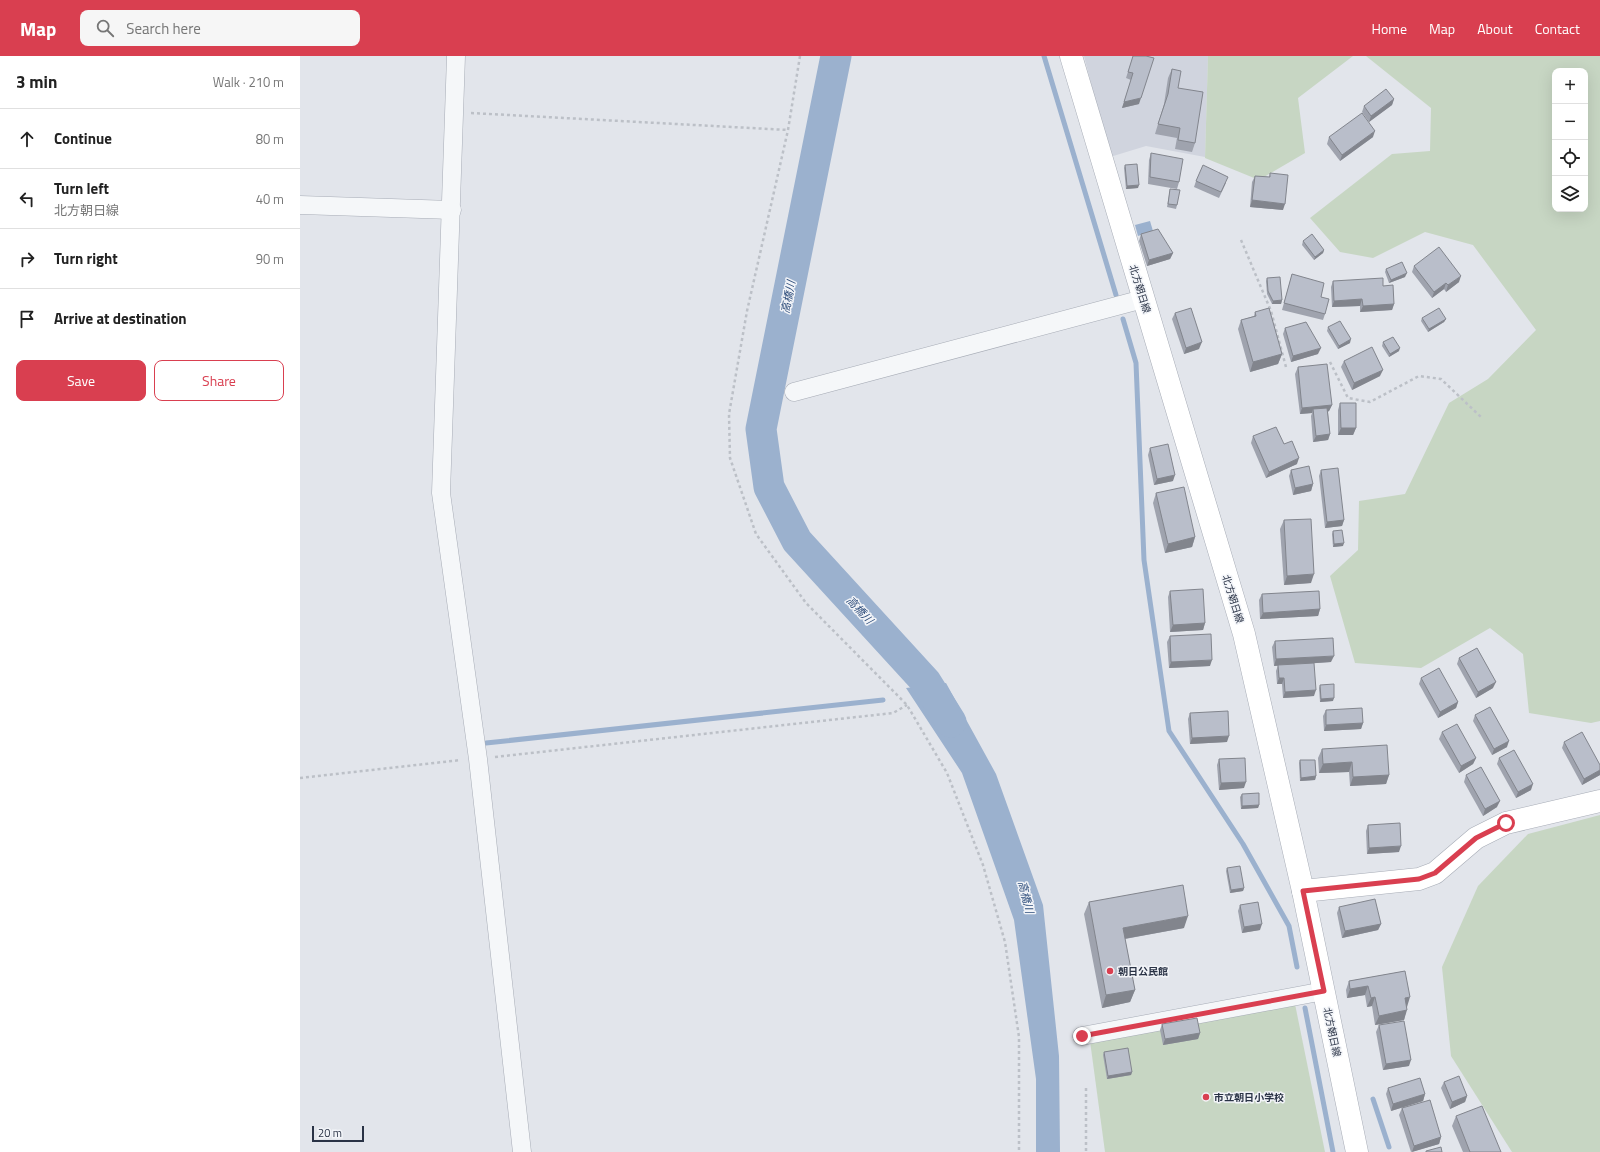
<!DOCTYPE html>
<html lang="en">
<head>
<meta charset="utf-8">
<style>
	:root { --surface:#fff; --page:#f6f6f6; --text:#222; --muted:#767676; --line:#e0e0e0; --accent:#d93f50 }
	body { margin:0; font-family:"Titillium Web","Noto Sans JP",sans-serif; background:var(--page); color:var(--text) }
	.controls { position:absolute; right:12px; top:12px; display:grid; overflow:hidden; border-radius:8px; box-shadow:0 4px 16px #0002 }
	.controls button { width:36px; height:36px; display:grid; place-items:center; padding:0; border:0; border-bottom:1px solid var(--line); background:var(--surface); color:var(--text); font:20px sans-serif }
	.scale { position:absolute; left:12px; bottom:10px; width:52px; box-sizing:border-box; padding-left:4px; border:2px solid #293245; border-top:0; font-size:11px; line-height:14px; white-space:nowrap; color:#293245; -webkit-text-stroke:3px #f2f4f8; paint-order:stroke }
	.stop { position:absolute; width:12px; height:12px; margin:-9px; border:3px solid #d93f50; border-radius:50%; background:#fff }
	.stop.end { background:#d93f50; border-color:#fff; box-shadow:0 1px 4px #0008 }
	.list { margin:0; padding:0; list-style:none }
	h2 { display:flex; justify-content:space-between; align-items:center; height:52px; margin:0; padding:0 16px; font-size:17px }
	h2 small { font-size:13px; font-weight:400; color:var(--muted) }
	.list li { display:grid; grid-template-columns:26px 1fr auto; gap:12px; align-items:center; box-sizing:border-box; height:60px; padding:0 16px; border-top:1px solid var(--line) }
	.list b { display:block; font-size:15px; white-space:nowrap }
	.list p { margin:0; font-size:13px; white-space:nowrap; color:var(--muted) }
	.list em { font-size:13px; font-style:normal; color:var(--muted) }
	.actions { display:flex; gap:8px; padding:12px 16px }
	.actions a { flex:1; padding:9px 0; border:1px solid var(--accent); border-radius:8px; text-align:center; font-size:14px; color:var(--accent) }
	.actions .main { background:var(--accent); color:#fff }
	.icon { flex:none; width:22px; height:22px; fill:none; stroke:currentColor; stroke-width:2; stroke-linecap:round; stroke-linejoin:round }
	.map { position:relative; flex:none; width:1300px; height:1096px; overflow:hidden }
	header { display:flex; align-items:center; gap:24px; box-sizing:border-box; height:56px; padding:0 20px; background:var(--accent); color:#fff }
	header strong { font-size:19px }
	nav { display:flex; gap:22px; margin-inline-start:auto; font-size:14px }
	.search { width:280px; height:36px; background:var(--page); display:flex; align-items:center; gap:10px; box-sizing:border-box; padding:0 14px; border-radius:8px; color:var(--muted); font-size:15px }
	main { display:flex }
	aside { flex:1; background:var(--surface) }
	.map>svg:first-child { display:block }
</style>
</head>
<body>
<header>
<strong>Map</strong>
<div class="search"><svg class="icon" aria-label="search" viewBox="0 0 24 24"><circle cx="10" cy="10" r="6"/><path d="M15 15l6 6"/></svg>Search here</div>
<nav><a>Home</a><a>Map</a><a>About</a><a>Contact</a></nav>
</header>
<main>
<aside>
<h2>3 min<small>Walk · 210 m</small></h2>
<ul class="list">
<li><svg class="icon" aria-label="ahead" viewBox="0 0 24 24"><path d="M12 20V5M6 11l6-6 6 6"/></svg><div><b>Continue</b></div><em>80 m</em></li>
<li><svg class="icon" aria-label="left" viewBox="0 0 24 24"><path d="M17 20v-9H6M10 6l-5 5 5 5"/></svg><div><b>Turn left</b><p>北方朝日線</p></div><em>40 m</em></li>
<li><svg class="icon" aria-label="right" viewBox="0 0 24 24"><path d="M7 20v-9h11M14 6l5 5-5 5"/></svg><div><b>Turn right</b></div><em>90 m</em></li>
<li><svg class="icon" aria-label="arrive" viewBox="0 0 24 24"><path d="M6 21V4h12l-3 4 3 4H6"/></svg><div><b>Arrive at destination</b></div></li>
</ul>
<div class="actions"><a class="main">Save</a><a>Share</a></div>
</aside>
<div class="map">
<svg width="1300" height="1096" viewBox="0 0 1300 1096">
	<rect width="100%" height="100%" fill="#e2e5eb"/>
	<path fill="#d0d4de" d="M784 0H908L905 101 846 90 810 101Z"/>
	<g fill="#c7d6c3" fill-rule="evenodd">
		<path d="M908 0H1053L998 42 1005 97 959 124 905 102Z"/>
		<path d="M1066 0H1300V665L1291 667 1229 657 1223 598 1190 572 1121 612 1055 607 1030 520 1058 494 1059 445 1105 438 1149 347 1188 323 1236 274 1173 189 1125 176 1073 202 1040 196 1010 162 1092 98 1130 95 1131 52ZM1255 15H1285V153H1255Z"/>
		<path d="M1300 759V1096H1212L1151 1000 1142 911 1178 830 1228 778Z"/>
		<path d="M995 948 1025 1096H805L790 985Z"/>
	</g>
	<g fill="#9bb1ce">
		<path d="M850 165 853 175 838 180 835 169Z"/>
		<path d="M646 627 696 718 743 849 759 1000 760 1096H736V1023L714 864 662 717 606 632Z"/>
	</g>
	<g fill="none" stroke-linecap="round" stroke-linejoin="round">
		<g stroke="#9bb1ce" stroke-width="5">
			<path d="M744 0 816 239"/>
			<path d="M823 263 836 307 844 504 869 675 943 788 989 870 997 911"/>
			<path d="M186 687 583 644"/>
			<path d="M1005 952 1033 1096"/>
			<path d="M1073 1043 1089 1091"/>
		</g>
		<path stroke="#9bb1ce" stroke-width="31" d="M536 0 461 373 469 431 497 485 626 626 651 666"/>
		<defs>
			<g id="street">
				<path d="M156 0 141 437 178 703 222 1096"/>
				<path d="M0 149 152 154"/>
				<path d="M494 336 843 243"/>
				<path d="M782 980 1024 935"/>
			</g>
			<g id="secondary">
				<path d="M771 0 944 578 1003 835 1057 1096"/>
				<path d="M1003 835 1119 823 1135 817 1176 782 1206 767 1300 745"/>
			</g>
		</defs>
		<use href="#street" stroke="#a7acb6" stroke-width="19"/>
		<use href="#secondary" stroke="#a7acb6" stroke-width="23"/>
		<g stroke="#bcc0c7" stroke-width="2.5" stroke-dasharray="3 3" stroke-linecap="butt">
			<path d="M500 0 488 74 447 255 429 358 430 402 456 478 506 547 607 649 647 717 683 809 705 886 719 981V1096"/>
			<path d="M171 57 488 74"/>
			<path d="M941 184 971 255 986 311"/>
			<path d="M1030 306 1048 342 1070 346 1119 320 1141 323 1182 362"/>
			<path d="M195 701 593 657 607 649"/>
			<path d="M0 722 161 704"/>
			<path d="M786 1032V1096"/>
		</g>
		<use href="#street" stroke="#f5f7f9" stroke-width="18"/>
		<use href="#secondary" stroke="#fff" stroke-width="22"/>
	</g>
	<g fill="#9fa3ae">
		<path d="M833 0 839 48 822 52 831 24 826 22Z"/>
		<path d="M872 13 895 87 892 96 875 93 877 82 855 78 864 48 868 22Z"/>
		<path d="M1094 43 1092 49 1069 66 1062 56 1064 50Z"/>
		<path d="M1029 81H1073L1040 105 1027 88Z"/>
		<path d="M851 97 879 126 877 133 848 128 849 104Z"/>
		<path d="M825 109 838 132 826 133 824 112Z"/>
		<path d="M970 117 983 154 950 151 952 126 955 120 969 121Z"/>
		<path d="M896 125 926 127 919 142 894 131Z"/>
		<path d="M870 133 877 149 876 153 867 151Z"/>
		<path d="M841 178 873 197 870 203 847 210 839 185Z"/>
		<path d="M1003 185 1024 194 1023 197 1014 204 1002 189Z"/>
		<path d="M1114 210 1159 226 1146 236 1144 233 1132 242 1112 216Z"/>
		<path d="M1086 213 1105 221 1089 227 1085 216Z"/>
		<path d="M992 218 1021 241 1025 258 1023 264 982 254Z"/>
		<path d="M967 222 982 244 981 248H972L967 238 966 225Z"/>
		<path d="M1033 225 1083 230 1094 248 1092 254 1060 256V250L1032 251 1031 231Z"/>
		<path d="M955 256 982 298 978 308 950 316 938 273 941 264 954 260Z"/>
		<path d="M875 257 899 293 884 298 872 263Z"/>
		<path d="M1122 262 1146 263 1144 266 1128 276 1121 265Z"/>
		<path d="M1028 271 1050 287 1038 293 1027 275Z"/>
		<path d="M985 272 1018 298 991 306 983 278Z"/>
		<path d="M1083 286 1099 295 1089 301 1082 290Z"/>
		<path d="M1044 305 1080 320 1052 334 1041 311Z"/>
		<path d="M998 311 1032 349 1029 355 1028 356 1030 378 1028 384 1013 386 1011 360 1012 357 1000 358 995 318Z"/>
		<path d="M1040 347 1056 372 1053 379H1038V354Z"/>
		<path d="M953 380 984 388 997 408 966 422 951 387Z"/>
		<path d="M850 392 873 425 854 429 848 399Z"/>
		<path d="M991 414 1013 428 1011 435 993 439 989 420Z"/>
		<path d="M1021 414 1044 464 1042 470 1025 472 1019 420Z"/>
		<path d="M856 437 895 481 892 491 865 497 853 447Z"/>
		<path d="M984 464 1011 527 984 529 980 473Z"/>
		<path d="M1033 475 1043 490 1033 491 1032 478Z"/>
		<path d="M870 535 905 567 903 574 870 576 868 541Z"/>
		<path d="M962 538 1020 553 1018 560 960 563 959 544Z"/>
		<path d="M870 580 910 610 869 612 867 586Z"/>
		<path d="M975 585 1031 606 1014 607V640L983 642 982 628H977L976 615 978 609 974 610 972 591Z"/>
		<path d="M1159 602 1193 632 1176 642 1157 608Z"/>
		<path d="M1121 622 1158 646 1156 652 1138 662 1119 628Z"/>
		<path d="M1020 629 1033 645 1020 646 1019 632Z"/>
		<path d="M1026 654 1063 667 1061 673 1024 675 1023 660Z"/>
		<path d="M890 657 927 686 890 688 888 663Z"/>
		<path d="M1175 659 1207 691 1192 699 1173 665Z"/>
		<path d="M1142 676 1176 702 1173 708 1159 717 1139 683Z"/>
		<path d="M1264 686 1300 719 1282 729 1262 692Z"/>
		<path d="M1022 693 1089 719 1086 728 1050 730 1049 716 1019 717 1018 702Z"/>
		<path d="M1199 702 1231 734 1216 742 1197 708Z"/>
		<path d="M919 703 944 732 919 734 917 709Z"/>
		<path d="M1000 704 1016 720 1015 724 1000 725 999 707Z"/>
		<path d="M1166 719 1197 751 1183 760 1164 726Z"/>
		<path d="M942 738 959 749 958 752 941 753 940 741Z"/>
		<path d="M1068 769 1099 796 1067 798 1066 775Z"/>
		<path d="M927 812 944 832 943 835 930 837 926 815Z"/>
		<path d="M789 846 884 872 825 883 835 934 830 946 802 952 784 858Z"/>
		<path d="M940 849 960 874 942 877 938 855Z"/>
		<path d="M1039 851 1081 868 1078 874 1042 882 1037 857Z"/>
		<path d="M1105 915 1107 951 1104 964 1075 969 1072 950 1067 951 1065 939 1047 942 1046 934 1049 925Z"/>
		<path d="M862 968 900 977 898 983 863 989 860 974Z"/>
		<path d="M1079 969 1109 1010 1083 1014 1076 976Z"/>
		<path d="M804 996 832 1016 831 1019 807 1023 803 999Z"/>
		<path d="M1144 1026 1167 1040 1165 1046 1150 1053 1141 1032Z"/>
		<path d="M1088 1032 1125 1038 1123 1045 1091 1055 1086 1038Z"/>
		<path d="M1102 1052 1141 1081 1139 1088 1111 1096 1099 1059Z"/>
		<path d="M1156 1060 1201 1096H1163L1152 1070Z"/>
	</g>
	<g fill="#82858d">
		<path d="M841 42 839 48 822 52 824 46Z"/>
		<path d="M1094 43 1092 49 1069 66 1071 60Z"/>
		<path d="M1075 75 1073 81 1040 105 1042 99Z"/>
		<path d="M839 129 838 132 826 133 827 130Z"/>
		<path d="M952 144 985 148 983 154 950 151Z"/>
		<path d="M1024 194 1023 197 1014 204 1015 201Z"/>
		<path d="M873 197 870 203 847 210 849 204Z"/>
		<path d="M1107 217 1105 221 1089 227 1091 224Z"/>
		<path d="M1161 220 1159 226 1146 236 1148 229Z"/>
		<path d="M1146 227 1144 233 1132 242 1134 236Z"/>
		<path d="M1062 243 1060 250 1032 251 1034 245Z"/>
		<path d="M982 244 981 248H972L973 245Z"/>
		<path d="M1094 248 1092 254 1060 256 1063 250Z"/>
		<path d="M1146 263 1144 266 1128 276 1129 273Z"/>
		<path d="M1051 283 1050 287 1038 293 1039 290Z"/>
		<path d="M902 286 899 293 884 298 886 292Z"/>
		<path d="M1021 292 1018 298 991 306 993 300Z"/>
		<path d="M1100 292 1099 295 1089 301 1090 298Z"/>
		<path d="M982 298 978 308 950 316 953 306Z"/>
		<path d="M1083 314 1080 320 1052 334 1054 327Z"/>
		<path d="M1032 349 1029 355 1013 357V353L1012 357 1000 358 1002 352Z"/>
		<path d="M1041 372H1056L1053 379H1038Z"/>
		<path d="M1030 378 1028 384 1013 386 1016 380Z"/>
		<path d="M999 402 997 408 966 422 969 416Z"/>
		<path d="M875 419 873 425 854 429 857 423Z"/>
		<path d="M1013 428 1011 435 993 439 995 432Z"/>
		<path d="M1044 464 1042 470 1025 472 1027 466Z"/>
		<path d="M895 481 892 491 865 497 868 488Z"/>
		<path d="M1044 487 1043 490 1033 491 1034 488Z"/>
		<path d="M1014 518 1011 527 984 529 987 520Z"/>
		<path d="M1020 553 1018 560 960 563 963 557Z"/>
		<path d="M905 567 903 574 870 576 873 569Z"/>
		<path d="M1034 600 1031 606 974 610 976 603Z"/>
		<path d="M912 604 910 610 869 612 871 606Z"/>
		<path d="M979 622H984L982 628H977Z"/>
		<path d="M1196 626 1193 632 1176 642 1178 636Z"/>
		<path d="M1016 634 1014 640 983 642 985 636Z"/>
		<path d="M1034 642 1033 645 1020 646 1021 643Z"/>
		<path d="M1158 646 1156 652 1138 662 1140 656Z"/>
		<path d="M1063 667 1061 673 1024 675 1026 669Z"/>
		<path d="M929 680 927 686 890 688 892 682Z"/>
		<path d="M1209 685 1207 691 1192 699 1194 693Z"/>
		<path d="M1176 702 1173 708 1159 717 1161 710Z"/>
		<path d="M1052 706 1049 716 1019 717 1023 708Z"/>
		<path d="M1300 714V719L1282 729 1284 723Z"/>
		<path d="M1089 719 1086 728 1050 730 1053 721Z"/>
		<path d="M1016 720 1015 724 1000 725 1001 722Z"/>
		<path d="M946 726 944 732 919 734 921 727Z"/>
		<path d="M1233 728 1231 734 1216 742 1218 736Z"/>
		<path d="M1200 745 1197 751 1183 760 1185 753Z"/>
		<path d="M959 749 958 752 941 753 942 750Z"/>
		<path d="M1101 790 1099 796 1067 798 1069 792Z"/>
		<path d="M944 832 943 835 930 837 931 834Z"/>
		<path d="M888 860 884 872 818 884 823 872Z"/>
		<path d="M962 868 960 874 942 877 944 871Z"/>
		<path d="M1081 868 1078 874 1042 882 1045 875Z"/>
		<path d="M1068 930 1065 939 1047 942 1050 933Z"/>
		<path d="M835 934 830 946 802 952 806 939Z"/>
		<path d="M1075 941 1072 950 1067 951 1071 942Z"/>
		<path d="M1110 941 1107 951 1102 952 1105 942Z"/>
		<path d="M1107 954 1104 964 1075 969 1079 960Z"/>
		<path d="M900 977 898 983 863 989 865 983Z"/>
		<path d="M1111 1004 1109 1010 1083 1014 1086 1008Z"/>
		<path d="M832 1016 831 1019 807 1023 808 1020Z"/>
		<path d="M1125 1038 1123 1045 1091 1055 1093 1048Z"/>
		<path d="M1167 1040 1165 1046 1150 1053 1152 1046Z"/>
		<path d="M1141 1081 1139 1088 1112 1096 1114 1090Z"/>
	</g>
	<g fill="#b9beca" stroke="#82858d">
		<path d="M833 0H846L854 2 841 42 824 46 833 17 828 16Z"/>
		<path d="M872 13 881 15 878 32 903 36 895 87 878 84 880 72 858 68 868 38Z"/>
		<path d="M1086 33 1094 43 1071 60 1064 50Z"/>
		<path d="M1062 57 1075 75 1042 99 1029 81Z"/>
		<path d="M851 97 883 103 879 126 850 121Z"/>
		<path d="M837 108 839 129 827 130 825 109Z"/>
		<path d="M903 109 928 121 921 136 896 125Z"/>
		<path d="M970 117 988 119 985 148 952 144 955 120 970 121Z"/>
		<path d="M870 133 880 134 877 149 868 148Z"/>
		<path d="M858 173 873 197 849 204 841 178Z"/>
		<path d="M1012 178 1024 194 1015 201 1003 185Z"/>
		<path d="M1139 191 1161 220 1148 229 1146 227 1134 236 1114 210Z"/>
		<path d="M1102 206 1107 217 1091 224 1086 213Z"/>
		<path d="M992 218 1024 227 1021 241 1029 243 1025 258 984 247Z"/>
		<path d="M980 221 982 244 973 245 968 235 967 222Z"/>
		<path d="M1083 222V230L1093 229 1094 248 1063 250 1062 243 1034 245 1033 225Z"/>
		<path d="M891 252 902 286 886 292 875 257Z"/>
		<path d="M969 252 982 298 953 306 941 264 956 260 955 256Z"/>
		<path d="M1139 252 1146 263 1129 273 1122 262Z"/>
		<path d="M1040 265 1051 283 1039 290 1028 271Z"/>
		<path d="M1006 266 1021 292 993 300 985 272Z"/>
		<path d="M1093 281 1100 292 1090 298 1083 286Z"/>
		<path d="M1072 291 1083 314 1054 327 1044 305Z"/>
		<path d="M1027 308 1032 349 1002 352 998 311Z"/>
		<path d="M1040 347H1056V372H1041Z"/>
		<path d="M1027 352 1030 378 1016 380 1013 353Z"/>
		<path d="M976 371 984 388 992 385 999 402 969 416 953 380Z"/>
		<path d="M868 388 875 419 857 423 850 392Z"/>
		<path d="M1009 410 1013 428 995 432 991 414Z"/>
		<path d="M1038 412 1044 464 1027 466 1021 414Z"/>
		<path d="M884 431 895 481 868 488 856 437Z"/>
		<path d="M1011 463 1014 518 987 520 984 464Z"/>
		<path d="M1042 474 1044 487 1034 488 1033 475Z"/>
		<path d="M903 533 905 567 873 569 870 535Z"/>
		<path d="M1019 535 1020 553 963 557 962 538Z"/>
		<path d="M911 578 912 604 871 606 870 580Z"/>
		<path d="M1033 582 1034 600 976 603 975 585Z"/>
		<path d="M1177 592 1196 626 1178 636 1159 602Z"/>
		<path d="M1014 607 1016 634 985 636 984 622H979L978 609Z"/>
		<path d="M1139 612 1158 646 1140 656 1121 622Z"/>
		<path d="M1034 628V642L1021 643 1020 629Z"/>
		<path d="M1190 651 1209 685 1194 693 1175 659Z"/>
		<path d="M1062 652 1063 667 1026 669V654Z"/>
		<path d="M928 655 929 680 892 682 890 657Z"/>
		<path d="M1157 668 1176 702 1161 710 1142 676Z"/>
		<path d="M1282 676 1300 709V714L1284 723 1264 686Z"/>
		<path d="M1087 689 1089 719 1053 721 1052 706 1023 708 1022 693Z"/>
		<path d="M1214 694 1233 728 1218 736 1199 702Z"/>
		<path d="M945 702 946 726 921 727 919 703Z"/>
		<path d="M1000 704H1015L1016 720 1001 722Z"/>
		<path d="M1181 711 1200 745 1185 753 1166 719Z"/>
		<path d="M959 737V749L942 750V738Z"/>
		<path d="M1100 767 1101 790 1069 792 1068 769Z"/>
		<path d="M940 810 944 832 931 834 927 812Z"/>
		<path d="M883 829 888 860 823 872 835 934 806 939 789 846Z"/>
		<path d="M1075 843 1081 868 1045 875 1039 851Z"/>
		<path d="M958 846 962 868 944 871 940 849Z"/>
		<path d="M1105 915 1110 941 1105 942 1107 954 1079 960 1075 941 1071 942 1068 930 1050 933 1049 925Z"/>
		<path d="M897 962 900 977 865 983 862 968Z"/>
		<path d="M1104 965 1111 1004 1086 1008 1079 969Z"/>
		<path d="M828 992 832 1016 808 1020 804 996Z"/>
		<path d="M1159 1020 1167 1040 1152 1046 1144 1026Z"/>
		<path d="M1120 1022 1125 1038 1093 1048 1088 1032Z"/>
		<path d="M1130 1044 1141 1081 1114 1090 1102 1052Z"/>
		<path d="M1182 1050 1201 1096H1170L1156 1060Z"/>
		<path d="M1141 1091 1142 1096H1126V1095Z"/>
	</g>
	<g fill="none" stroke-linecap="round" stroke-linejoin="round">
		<path stroke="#d93f50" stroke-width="5" d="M782 980 1024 935 1003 835 1119 823 1135 817 1176 782 1206 767"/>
	</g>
	<g fill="#d93f50" stroke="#f2f4f8" stroke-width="1.5">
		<circle cx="810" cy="915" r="4"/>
		<circle cx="906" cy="1041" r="4"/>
	</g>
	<g text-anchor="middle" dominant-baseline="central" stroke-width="3" stroke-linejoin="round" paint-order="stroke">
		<g font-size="10" fill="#293245" stroke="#f2f4f8">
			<text transform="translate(840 233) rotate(73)">北方朝日線</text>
			<text transform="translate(933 543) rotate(73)">北方朝日線</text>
			<text transform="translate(1032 976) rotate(78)">北方朝日線</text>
		</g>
		<g font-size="10" font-weight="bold" fill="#293245" stroke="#f2f4f8" text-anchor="start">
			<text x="818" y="915">朝日公民館</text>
			<text x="914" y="1041">市立朝日小学校</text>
		</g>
		<g font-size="11" font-style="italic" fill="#2f4e7c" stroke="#f2f4f8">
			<text transform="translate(488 241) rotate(-79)">高橋川</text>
			<text transform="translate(560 554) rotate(47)">高橋川</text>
			<text transform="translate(726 841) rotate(76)">高橋川</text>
		</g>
	</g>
</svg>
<div class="controls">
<button>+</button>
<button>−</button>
<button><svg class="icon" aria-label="locate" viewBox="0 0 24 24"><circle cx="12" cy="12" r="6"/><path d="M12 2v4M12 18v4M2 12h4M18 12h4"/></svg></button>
<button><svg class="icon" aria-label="layers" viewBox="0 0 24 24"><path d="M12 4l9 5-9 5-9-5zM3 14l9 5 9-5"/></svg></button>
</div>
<div class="scale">20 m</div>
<div class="stop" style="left:1206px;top:767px"></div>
<div class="stop end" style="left:782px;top:980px"></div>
</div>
</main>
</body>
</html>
